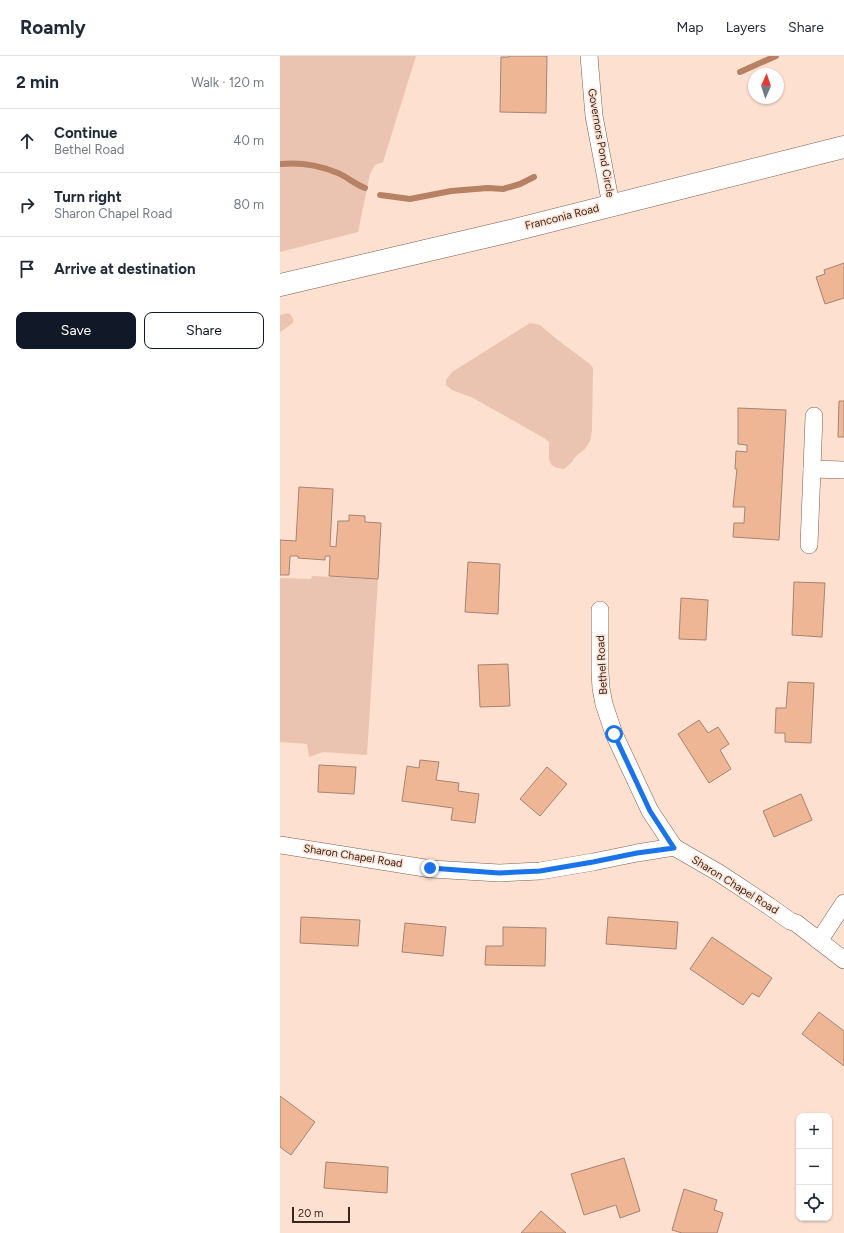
<!DOCTYPE html>
<html lang="en">
<head>
<meta charset="utf-8">
<style>
	:root { --surface:#fff; --page:#f6f6f7; --text:#1f2937; --muted:#747a83; --line:#e0e1e3; --accent:#111827 }
	body { margin:0; font-family:Figtree,sans-serif; background:var(--page); color:var(--text) }
	.controls { position:absolute; right:12px; bottom:12px; display:grid; overflow:hidden; border-radius:8px; box-shadow:0 1px 3px #0004 }
	.controls button { width:36px; height:36px; display:grid; place-items:center; padding:0; border:0; border-bottom:1px solid var(--line); background:var(--surface); color:var(--text); font:20px sans-serif }
	.compass { position:absolute; left:468px; top:12px; width:36px; height:36px; border-radius:50%; background:var(--surface); box-shadow:0 1px 3px #0004; rotate:3deg }
	.scale { position:absolute; left:12px; bottom:10px; width:58px; box-sizing:border-box; padding-left:4px; border:2px solid #362821; border-top:0; font-size:11px; line-height:14px; white-space:nowrap; color:#362821; -webkit-text-stroke:3px #fee0d0; paint-order:stroke }
	.stop { position:absolute; width:12px; height:12px; margin:-9px; border:3px solid #1a73e8; border-radius:50%; background:#fff }
	.stop.end { background:#1a73e8; border-color:#fff; box-shadow:0 1px 4px #0008 }
	.list { margin:0; padding:0; list-style:none }
	h2 { display:flex; justify-content:space-between; align-items:center; height:52px; margin:0; padding:0 16px; font-size:17px }
	h2 small { font-size:13px; font-weight:400; color:var(--muted) }
	.list li { display:grid; grid-template-columns:26px 1fr auto; gap:12px; align-items:center; box-sizing:border-box; height:64px; padding:0 16px; border-top:1px solid var(--line) }
	.list b { display:block; font-size:15px; white-space:nowrap }
	.list p { margin:0; font-size:13px; white-space:nowrap; color:var(--muted) }
	.list em { font-size:13px; font-style:normal; color:var(--muted) }
	.actions { display:flex; gap:8px; padding:12px 16px }
	.actions a { flex:1; padding:9px 0; border:1px solid var(--accent); border-radius:8px; text-align:center; font-size:14px; color:var(--accent) }
	.actions .main { background:var(--accent); color:#fff }
	.icon { flex:none; width:22px; height:22px; fill:none; stroke:currentColor; stroke-width:2; stroke-linecap:round; stroke-linejoin:round }
	.map { position:relative; flex:none; width:564px; height:1177px; overflow:hidden }
	header { display:flex; align-items:center; gap:24px; box-sizing:border-box; height:56px; padding:0 20px; background:var(--surface); border-bottom:1px solid var(--line) }
	header strong { font-size:19px }
	nav { display:flex; gap:22px; margin-inline-start:auto; font-size:14px }
	main { display:flex }
	aside { flex:1; background:var(--surface) }
	.map>svg:first-child { display:block }
</style>
</head>
<body>
<header>
<strong>Roamly</strong>
<nav><a>Map</a><a>Layers</a><a>Share</a></nav>
</header>
<main>
<aside>
<h2>2 min<small>Walk · 120 m</small></h2>
<ul class="list">
<li><svg class="icon" aria-label="ahead" viewBox="0 0 24 24"><path d="M12 20V5M6 11l6-6 6 6"/></svg><div><b>Continue</b><p>Bethel Road</p></div><em>40 m</em></li>
<li><svg class="icon" aria-label="right" viewBox="0 0 24 24"><path d="M7 20v-9h11M14 6l5 5-5 5"/></svg><div><b>Turn right</b><p>Sharon Chapel Road</p></div><em>80 m</em></li>
<li><svg class="icon" aria-label="arrive" viewBox="0 0 24 24"><path d="M6 21V4h12l-3 4 3 4H6"/></svg><div><b>Arrive at destination</b></div></li>
</ul>
<div class="actions"><a class="main">Save</a><a>Share</a></div>
</aside>
<div class="map">
<svg width="564" height="1177" viewBox="0 0 564 1177">
	<rect width="100%" height="100%" fill="#fee0d0"/>
	<g fill="#eac4b0">
		<path d="M0 0H136L103 106 95 109 90 118 78 176 0 196Z"/>
		<path d="M9 257C12 260 14 262 13 267L0 276V259Z"/>
		<path d="M250 267 260 269 279 285 310 308 313 312 312 375 310 385 305 393 297 399 290 408 284 413C264 411 270 401 269 386L264 382 193 342 172 334 166 329V324L172 316Z"/>
		<path d="M32 520 98 523 87 699 43 696 29 701 27 688 0 686V522L31 523Z"/>
	</g>
	<g fill="none" stroke-linecap="round" stroke-linejoin="round">
		<g stroke="#b78163" stroke-width="6">
			<path d="M460 16 496 0"/>
			<path d="M0 108C20 106 39 109 58 117 67 121 75 128 85 132"/>
			<path d="M100 139 130 143 171 135 208 132 223 133 240 128 254 121"/>
		</g>
	</g>
	<g fill="#efb696" stroke="#a68472">
		<path d="M229 0H267L266 57 220 56 221 1H229Z"/>
		<path d="M564 207V242L545 248 536 221 545 218 544 214Z"/>
		<path d="M559 345H564V381H558Z"/>
		<path d="M458 352 506 354 499 484 453 481 454 467H464L465 451H453L457 413H455L456 395 467 396V389L458 388Z"/>
		<path d="M19 431 53 433 50 490 56 491 58 465H69V459L85 460V466L101 467 98 523 49 520 50 500H45V504L18 502V500H10L9 519H0V484L16 485Z"/>
		<path d="M188 506 220 508 218 558 185 556Z"/>
		<path d="M514 526 545 527 542 581 512 579Z"/>
		<path d="M401 542 428 544 426 584 399 583Z"/>
		<path d="M228 608 230 650 200 651 198 609Z"/>
		<path d="M508 626 534 627 531 687 505 686V677H495L496 652H506Z"/>
		<path d="M419 664 428 677 438 671 449 688 440 694 451 713 429 727 398 678Z"/>
		<path d="M140 704 159 706 156 724 179 727 178 735 199 738 195 767 171 764 173 752 122 745 127 710 139 712Z"/>
		<path d="M39 709 76 711 74 738 38 736Z"/>
		<path d="M267 711 287 728 260 760 240 743Z"/>
		<path d="M521 738 532 764 494 781 483 755Z"/>
		<path d="M21 861 80 864 78 890 20 887Z"/>
		<path d="M328 861 398 866 396 893 326 888Z"/>
		<path d="M125 867 166 871 163 900 122 896Z"/>
		<path d="M223 871 266 872 265 910 205 909 206 890H223Z"/>
		<path d="M432 881 492 922 479 941 472 937 463 949 410 913Z"/>
		<path d="M539 956 564 975V1010L522 978Z"/>
		<path d="M0 1040 35 1066 11 1099 0 1091Z"/>
		<path d="M344 1102 360 1155 340 1162 336 1149 304 1159 291 1118Z"/>
		<path d="M46 1106 108 1111 107 1137 44 1132Z"/>
		<path d="M404 1133 437 1144 434 1154 443 1157 437 1177H402L392 1174Z"/>
		<path d="M261 1155 286 1177H241Z"/>
	</g>
	<g fill="none" stroke-linecap="round" stroke-linejoin="round">
		<defs>
			<g id="street">
				<path d="M309 0 314 60 331 149"/>
				<path d="M534 360 532 413 564 414"/>
				<path d="M529 489 532 413"/>
				<path d="M320 554V616L321 632 324 648 334 678 370 755 394 791"/>
				<path d="M0 789 151 813 219 817 260 815 313 806 357 797 394 791 439 817 489 850 510 865 516 867 564 904"/>
				<path d="M539 885 564 847"/>
			</g>
			<path id="secondary" d="M0 229 226 176 564 91"/>
		</defs>
		<use href="#street" stroke="#7f5f4e" stroke-width="18"/>
		<use href="#secondary" stroke="#7f5f4e" stroke-width="23"/>
		<use href="#street" stroke="#fff" stroke-width="17"/>
		<use href="#secondary" stroke="#fff" stroke-width="22"/>
	</g>
	<g fill="none" stroke-linecap="round" stroke-linejoin="round">
		<path stroke="#1a73e8" stroke-width="5" d="M150 812 219 817 260 815 313 806 357 797 394 792 370 755 334 678"/>
	</g>
	<g text-anchor="middle" dominant-baseline="central" stroke-width="3" stroke-linejoin="round" paint-order="stroke">
		<g font-size="11" fill="#362821" stroke="#fee0d0">
			<text transform="translate(321 87) rotate(80)">Governors Pond Circle</text>
			<text transform="translate(282 161) rotate(-14)">Franconia Road</text>
			<text transform="translate(322 609) rotate(-93)">Bethel Road</text>
			<text transform="translate(73 800) rotate(9)">Sharon Chapel Road</text>
			<text transform="translate(455 829) rotate(32)">Sharon Chapel Road</text>
		</g>
	</g>
</svg>
<div class="controls">
<button>+</button>
<button>−</button>
<button><svg class="icon" aria-label="locate" viewBox="0 0 24 24"><circle cx="12" cy="12" r="6"/><path d="M12 2v4M12 18v4M2 12h4M18 12h4"/></svg></button>
</div>
<svg class="compass" viewBox="-18 -18 36 36"><path d="M0-13l5 13h-10z" fill="#e53935"/><path d="M0 13l5-13h-10z" fill="#747a83"/></svg>
<div class="scale">20 m</div>
<div class="stop" style="left:334px;top:678px"></div>
<div class="stop end" style="left:150px;top:812px"></div>
</div>
</main>
</body>
</html>
